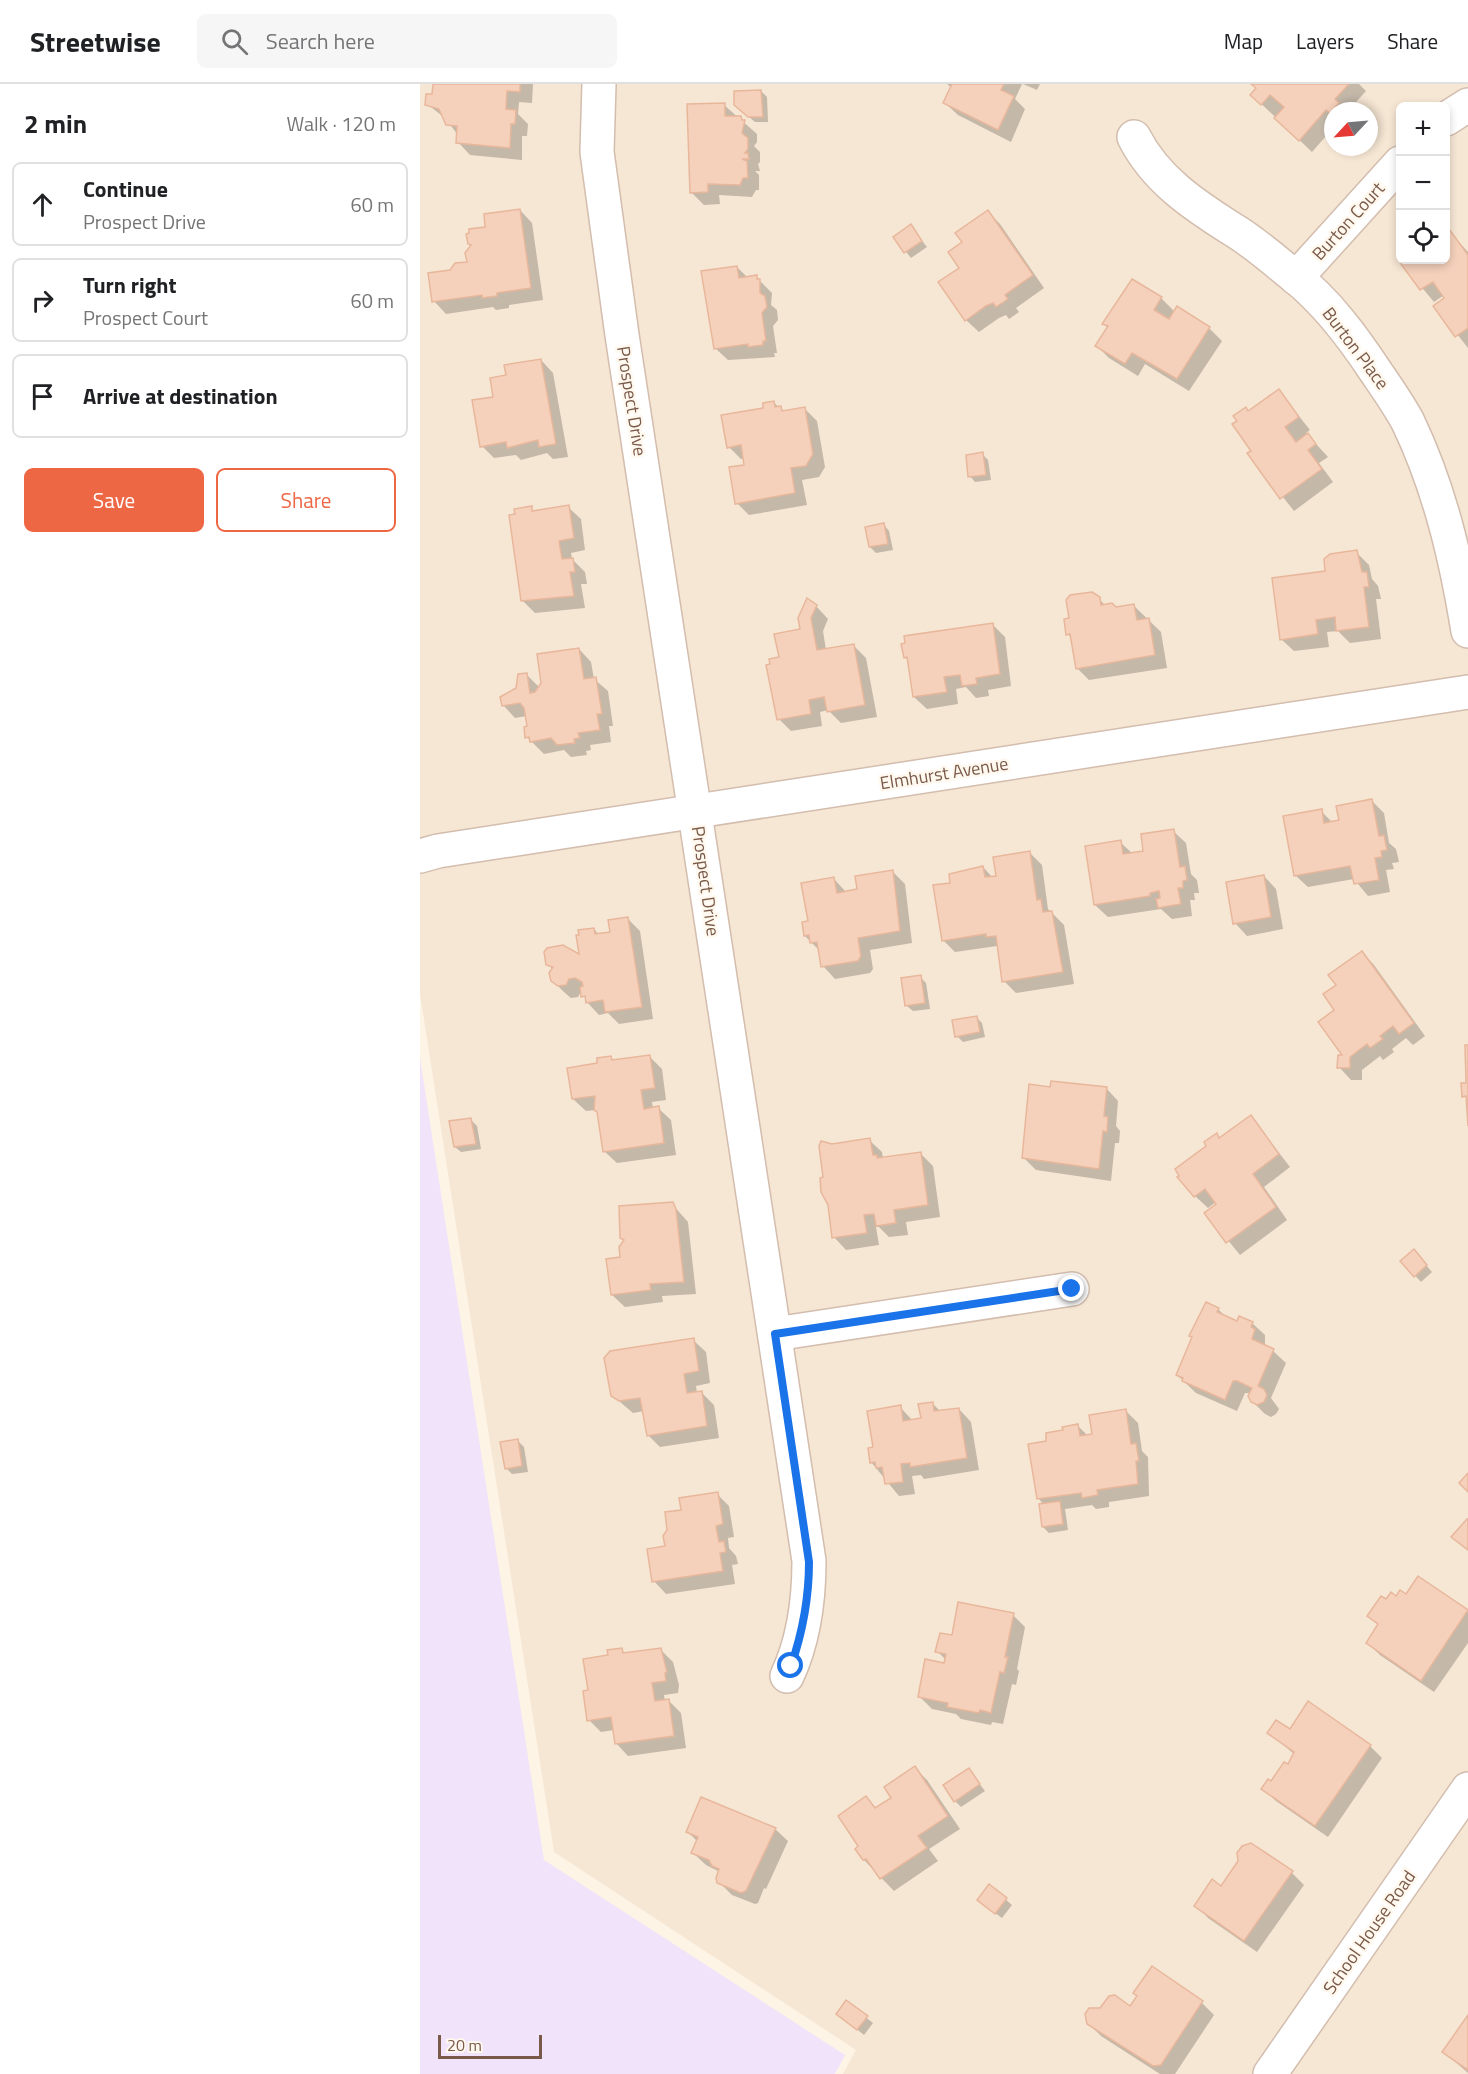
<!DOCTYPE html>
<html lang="en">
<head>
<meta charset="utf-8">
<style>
	:root { --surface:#fff; --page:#f6f6f6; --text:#202124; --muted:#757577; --line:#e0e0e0; --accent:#ee6745 }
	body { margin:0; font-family:"Titillium Web",sans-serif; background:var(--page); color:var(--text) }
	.controls { position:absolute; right:18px; top:18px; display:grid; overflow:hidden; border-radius:9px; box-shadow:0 3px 9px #0003 }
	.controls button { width:54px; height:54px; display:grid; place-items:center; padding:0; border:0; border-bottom:2px solid var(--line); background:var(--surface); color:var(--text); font:30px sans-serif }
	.compass { position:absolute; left:904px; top:18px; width:54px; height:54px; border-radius:50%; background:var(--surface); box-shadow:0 3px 9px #0003; rotate:244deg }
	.scale { position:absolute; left:18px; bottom:15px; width:104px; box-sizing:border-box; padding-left:6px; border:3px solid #795949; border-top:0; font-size:16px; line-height:21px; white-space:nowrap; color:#795949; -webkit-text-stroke:4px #fff8ee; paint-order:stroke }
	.stop { position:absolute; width:18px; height:18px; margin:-14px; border:4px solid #1a73e8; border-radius:50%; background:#fff }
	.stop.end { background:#1a73e8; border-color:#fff; box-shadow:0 2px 6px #0008 }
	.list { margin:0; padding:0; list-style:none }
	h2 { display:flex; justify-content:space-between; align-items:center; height:78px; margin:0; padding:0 24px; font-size:26px }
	h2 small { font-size:20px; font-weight:400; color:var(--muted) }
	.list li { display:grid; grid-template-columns:39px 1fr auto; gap:18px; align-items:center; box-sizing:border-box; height:84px; margin:0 12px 12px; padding:0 12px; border:2px solid var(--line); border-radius:9px }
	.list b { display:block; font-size:22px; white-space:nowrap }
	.list p { margin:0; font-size:20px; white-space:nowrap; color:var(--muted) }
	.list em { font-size:20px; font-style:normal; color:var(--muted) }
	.actions { display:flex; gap:12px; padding:18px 24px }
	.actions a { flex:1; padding:14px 0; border:2px solid var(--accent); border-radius:9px; text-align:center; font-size:21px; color:var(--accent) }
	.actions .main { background:var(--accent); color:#fff }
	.icon { flex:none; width:33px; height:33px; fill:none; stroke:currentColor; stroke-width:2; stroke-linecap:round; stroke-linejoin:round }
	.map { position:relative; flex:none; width:1048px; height:1990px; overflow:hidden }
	header { display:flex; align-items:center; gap:36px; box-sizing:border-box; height:84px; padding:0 30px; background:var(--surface); border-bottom:2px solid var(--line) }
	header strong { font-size:28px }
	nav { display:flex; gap:33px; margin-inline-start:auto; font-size:21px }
	.search { width:420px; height:54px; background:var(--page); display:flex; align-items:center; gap:15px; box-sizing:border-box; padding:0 21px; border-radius:9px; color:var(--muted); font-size:22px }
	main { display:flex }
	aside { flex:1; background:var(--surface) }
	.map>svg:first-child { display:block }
</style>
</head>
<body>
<header>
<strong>Streetwise</strong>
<div class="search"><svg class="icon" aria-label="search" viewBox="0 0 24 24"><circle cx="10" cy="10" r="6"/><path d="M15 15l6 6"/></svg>Search here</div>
<nav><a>Map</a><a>Layers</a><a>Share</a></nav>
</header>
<main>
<aside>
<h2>2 min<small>Walk · 120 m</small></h2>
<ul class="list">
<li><svg class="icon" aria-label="ahead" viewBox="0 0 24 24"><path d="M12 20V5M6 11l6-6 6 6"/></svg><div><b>Continue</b><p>Prospect Drive</p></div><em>60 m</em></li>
<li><svg class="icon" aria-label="right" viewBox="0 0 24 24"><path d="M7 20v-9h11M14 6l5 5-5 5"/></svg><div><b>Turn right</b><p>Prospect Court</p></div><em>60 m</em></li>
<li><svg class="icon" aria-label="arrive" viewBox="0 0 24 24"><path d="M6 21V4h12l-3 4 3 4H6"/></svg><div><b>Arrive at destination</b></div></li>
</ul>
<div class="actions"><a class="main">Save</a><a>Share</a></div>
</aside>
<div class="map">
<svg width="1048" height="1990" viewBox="0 0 1048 1990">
	<rect width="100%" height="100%" fill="#fef4e6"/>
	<path fill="#f6e6d4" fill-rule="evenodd" d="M0 0H1048V1990H423L436 1966 134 1768 0 910ZM980 22H1026V176H980ZM913 27H949V63H913Z"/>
	<path fill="#f1e3fa" d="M0 974 124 1776 425 1971 415 1990H0Z"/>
	<g fill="#0003">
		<path d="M14 0H113L112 19 99 18 98 30 108 40 107 52H102V76L50 71 38 58V51L25 34 7 20 14 12Z"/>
		<path d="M527 0H602L595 15 605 25 591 58 538 31 525 19 532 4Z"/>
		<path d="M603 0H620L617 6Z"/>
		<path d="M832 0H939L946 7 928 27H913V44L892 68 832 11 837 5Z"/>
		<path d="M341 7 347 13 348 38H335L322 27Z"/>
		<path d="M304 21 337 50V58L334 62 340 68V78L338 80 340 87H335L339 91V106H336L332 113 299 111 300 120 284 121 271 108Z"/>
		<path d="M100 126 112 139 123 216 89 221V224L76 226 73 223 26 230 14 217 31 187 48 179 52 162 49 159 67 144Z"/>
		<path d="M568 128 580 140 624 204 596 224 599 228 589 235 586 231 579 234 559 248 546 236 541 184Z"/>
		<path d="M490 142 507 163 491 174 475 154Z"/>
		<path d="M1029 147 1048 168V264L1015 222 1026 214 1024 211 1014 218 983 181 990 176H1026V149Z"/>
		<path d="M317 183 328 194 336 193 352 209 351 221 357 226 358 236 353 242 357 269H354L355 273 308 276 295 264Z"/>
		<path d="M741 214 755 228 757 225 789 244 802 257 769 307 725 280 718 292 689 274 677 262 688 244 684 240Z"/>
		<path d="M121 276 133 289 148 373 133 375 127 369 101 376 96 371 74 374 62 362 75 314 88 292Z"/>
		<path d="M859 307 890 346 886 349 908 373 899 379 913 398 874 427 829 370 833 367 819 337Z"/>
		<path d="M354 319 365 328 384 324 397 337 405 383 399 393 382 396 387 421 329 431 317 419 326 382 325 375H321L309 363Z"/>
		<path d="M562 370 568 376 571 396 555 398 550 392Z"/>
		<path d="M148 423 161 435 165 466 151 469 152 475 165 488 167 500H161L165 524 115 529 103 517 111 424 115 428Z"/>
		<path d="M464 441 469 447 473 466 456 469 450 463Z"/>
		<path d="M936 468 949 481 952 495 958 502 961 515H956L961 555 930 559 918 547 907 548 909 563 874 567 861 555 907 488Z"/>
		<path d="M679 515 685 521 695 525 713 521 741 548 747 584 669 596 657 584 652 555 648 550 651 535Z"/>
		<path d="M396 522 408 535 403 547 406 566 434 562 446 574 457 633 421 639 408 626 400 628 402 642 371 647 359 635 361 574Z"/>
		<path d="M572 540 585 553 591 602 568 606 569 612 556 614 546 603 536 605 538 620 507 625 494 613 489 577 485 573Z"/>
		<path d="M159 565 171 578 174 595 188 607 193 642H189L191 658 170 661 171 666 166 667 167 671 151 673 144 666 124 670 107 653V632L95 634 83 621 106 590 120 604Z"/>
		<path d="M952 717 964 729 969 759 976 765 979 778 972 779 974 785 966 786 970 808 948 812 934 795 888 803 875 791 901 727 913 739 921 737Z"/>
		<path d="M753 747 766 759 771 790 777 796 779 809H774L775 816H770L772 832 752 835 741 825 688 833 675 821 700 758 713 770 725 768Z"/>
		<path d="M609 768 622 781 628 825 644 841 654 900 596 909 584 897 580 865 577 862 535 868 523 856 532 800 563 783 573 794 578 793Z"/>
		<path d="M472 787 485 800 492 859 450 866 453 885 450 889 415 895 403 882 400 867 385 852 389 839 414 795 426 808 439 807Z"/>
		<path d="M844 792 856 805 863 845 827 852 815 839Z"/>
		<path d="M207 834 220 847 233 935 199 940 188 929 179 931 167 918 162 906 158 913 151 914 145 909 132 896 133 886 128 880 161 873 174 845 179 851 192 849Z"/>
		<path d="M942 868 954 881 1005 952 993 961 986 954 972 965 974 968 963 976 960 972 942 986V996H931L919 983 925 972 916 926 918 901Z"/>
		<path d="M500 893 506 899 510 925 493 927 487 922Z"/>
		<path d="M556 933 562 939 565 953 543 958 537 952Z"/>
		<path d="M229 972 242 985 246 1016 232 1018 233 1025 238 1024 251 1036 256 1071 197 1079 184 1067 179 1028 176 1026 166 1027 153 1015 179 980 190 974 194 977Z"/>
		<path d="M632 1004H686L698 1017 696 1042 700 1047 699 1059H695L691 1097 616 1086 603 1073Z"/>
		<path d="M831 1033 870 1083 844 1103 867 1136 820 1171 786 1129 798 1120 796 1118 788 1124 775 1112 788 1062 797 1051 800 1055Z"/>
		<path d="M51 1036 57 1042 61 1065 41 1068 35 1063Z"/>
		<path d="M449 1056 462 1068 463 1074 500 1069 513 1082 520 1133 486 1138 488 1151 469 1153 459 1143H456L459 1161 426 1166 414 1153 405 1095 412 1061Z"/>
		<path d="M252 1120 268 1138 276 1210 242 1212 243 1218 205 1223 192 1211Z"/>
		<path d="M999 1173 1012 1188 1001 1198 982 1177Z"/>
		<path d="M798 1225 808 1235 818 1239H832L845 1251V1263L853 1267 866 1279 851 1314 859 1325 856 1330 851 1333 845 1330 832 1317 831 1309H825L817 1327 776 1309 757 1291Z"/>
		<path d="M273 1256 286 1268 290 1299 276 1302 277 1309 281 1308 294 1321 299 1354 240 1363 228 1351 224 1327 213 1329 192 1311Z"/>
		<path d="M512 1319 521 1328 539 1325 551 1338 559 1386 504 1395 501 1391 492 1392 495 1410 479 1412 451 1378 455 1365 480 1323 493 1337 503 1335Z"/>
		<path d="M706 1327 718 1339 722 1367 728 1373 729 1412 689 1418V1423L676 1425 672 1421 645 1425 648 1446 629 1449 623 1443 624 1421 619 1415 628 1358 658 1342 668 1352H673Z"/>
		<path d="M98 1357 104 1363 108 1388 92 1390 86 1384Z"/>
		<path d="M297 1410 309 1422 314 1453 308 1454 309 1464 316 1472 318 1480 312 1481 315 1500 246 1510 234 1497 263 1427Z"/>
		<path d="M998 1494 1048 1528V1559L1014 1608 960 1571 948 1559 959 1542 949 1532 966 1517 986 1512Z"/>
		<path d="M593 1531 605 1543 597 1585 599 1587 596 1601 592 1600 583 1640 572 1638 571 1641 541 1635 536 1630 512 1625 499 1612 525 1580 526 1576 517 1567 533 1553Z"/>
		<path d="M240 1565 253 1578 259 1601 258 1609 244 1611 245 1617H249L261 1629 266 1664 208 1672 196 1659 194 1646 181 1648 169 1636V1607L189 1572 201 1566 206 1570Z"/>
		<path d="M870 1647 950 1662 962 1674 908 1753 856 1717 843 1705 869 1683 874 1670 849 1649Z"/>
		<path d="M495 1684 507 1696 540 1745 509 1765 518 1777 474 1807 444 1776 446 1714 457 1725 473 1714Z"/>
		<path d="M549 1686 565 1707 541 1723 535 1717Z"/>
		<path d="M355 1745 368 1757 346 1805 344 1804 338 1819 335 1820 312 1811 299 1798 300 1788 286 1781 273 1769 278 1758 268 1748Z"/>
		<path d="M872 1789 884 1801 837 1868 788 1834 776 1821 801 1804Z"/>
		<path d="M570 1802 592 1821 582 1834 565 1822Z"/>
		<path d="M426 1918 453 1939 444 1951 418 1930Z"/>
		<path d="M782 1919 794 1931 755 1990H740L681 1952 668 1939 681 1925Z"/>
		<path d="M1048 1934V1989L1024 1968Z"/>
	</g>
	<g fill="#f5d1bc" stroke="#e8b79b" stroke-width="1.5">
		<path d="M13 0H100V8L87 7 86 25 96 26 95 40H91L90 64 36 59 37 42 26 41 19 25 5 21 6 10H12Z"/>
		<path d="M532 0H584L581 6 594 12 578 46 523 19Z"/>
		<path d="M831 0H929L915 15 919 19 910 29 906 26 879 57 854 34 864 23 850 11 841 21 830 11 836 4Z"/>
		<path d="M341 6 343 33H328L314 21V7Z"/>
		<path d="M305 19V32H321L322 36H325L322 49 328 54V65L325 69H328L329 75H322L327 77 328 94H323L320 101 288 100V108L270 109 267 20Z"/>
		<path d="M100 125 111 204 77 209V212L62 214V211L12 218 8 189 30 186 35 179 47 178 45 169 51 161 48 160 46 150 49 149V145L65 143 64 130Z"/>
		<path d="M568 126 613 191 585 211 588 215 576 223 573 219 566 222 545 237 518 198 539 184 528 168 542 158 535 149Z"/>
		<path d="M491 140 502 157 484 169 473 153Z"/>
		<path d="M1029 145 1048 171V244L1035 253 1013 222 1024 214 1013 198 1000 206 981 180 988 176H1026V148Z"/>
		<path d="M317 182 319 194 337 191V195H340V209L345 212 347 223 342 229 346 257H343V261L328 263V260L294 265 281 187Z"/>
		<path d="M712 195 742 213 734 226 749 235 757 222 790 243 757 295 712 269 705 280 675 262 688 242 682 240Z"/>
		<path d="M121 275 136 360 119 363 118 356 87 364 86 358 60 363 52 316 73 313 70 294 86 291 84 281Z"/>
		<path d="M859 305 879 333 865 343 876 358 888 349 896 360 888 366 902 385 860 415 827 369 831 367 812 340 817 337 813 332 826 323 828 327Z"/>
		<path d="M354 317 355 323 361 322 362 327 385 323 393 370 386 382 371 384 375 409 315 420 309 383 324 381 321 361 307 364 301 331 343 324V319Z"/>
		<path d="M563 368 566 391 548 393 546 371Z"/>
		<path d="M149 421 154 454 139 457 142 475 153 474 155 488H150L154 512 101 517 89 431 95 430 94 425 112 422V427Z"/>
		<path d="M464 439 468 460 449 463 445 443Z"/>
		<path d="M937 466 942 488H947L949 503H944L949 543 916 547 915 533 896 536 898 550 860 556 852 494 905 487 904 475 910 470Z"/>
		<path d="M672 508 680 513 681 521 692 519 696 523 714 520 717 536 729 534 735 571 656 585 650 550 646 551 644 535 649 534 646 516 650 511Z"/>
		<path d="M387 514 397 521 391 534 397 566 434 560 445 621 407 628 404 613 389 616 391 630 357 636 346 581 350 580 349 575 359 573 354 550 380 545 378 534Z"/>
		<path d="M573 539 580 590 556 594 557 600 542 602 540 591 524 593 527 608 493 613 487 573 484 574 481 560 485 559 484 552Z"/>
		<path d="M159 564 164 595 176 593 182 630H177L180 646 158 649 160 654 154 655 155 659 137 661 131 654 110 658 109 653 105 654 104 643 107 642 104 624 100 619 82 622 80 613 96 604 98 590 107 589 110 609 115 608 121 599 117 570Z"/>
		<path d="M952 715 959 752 964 751 967 766 961 767 962 773 955 774 959 796 934 800 930 782 874 792 863 732 902 725 904 739 919 736 916 722Z"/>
		<path d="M754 745 760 783 765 782 767 796 763 797V804H758L761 820 738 824 736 815 740 814 739 807 730 809V812L674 821 665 762 701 756 703 770 723 767 721 750Z"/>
		<path d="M610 767 617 816 621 815 623 828 632 827 643 888 582 898 576 852 566 853V850L522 857 513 801 530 799 529 790 563 782 565 793 576 792 573 773Z"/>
		<path d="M473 786 480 847 438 854 441 872 438 877 401 883 397 858 390 859 389 851 384 852 382 838 388 837 381 799 414 793 417 809 437 805 435 792Z"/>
		<path d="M844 791 851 833 813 840 806 798Z"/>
		<path d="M208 833 222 923 185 928 183 916 166 919 165 912 161 913 160 903 163 902 162 898 155 894 149 895 146 901 138 902 131 897 129 889 133 883 126 881 124 868 127 864 143 861 159 870 156 851H159L158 846 174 844 175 850 190 848 188 836Z"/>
		<path d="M942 867 994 939 979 950 973 942 960 952 963 955 950 964 947 960 930 973V984H917L918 971H922L898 938 914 926 903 910 916 901 908 891Z"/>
		<path d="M501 891 505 919 485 922 481 894Z"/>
		<path d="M557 932 560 948 535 953 532 936Z"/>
		<path d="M1045 961H1048V1042L1046 1012 1042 1013 1041 999H1046Z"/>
		<path d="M230 971 235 1004 221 1006 224 1025 239 1022 244 1059 183 1068 177 1028 174 1026 175 1012 152 1015 147 984 177 979V974L191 972 192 976Z"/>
		<path d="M631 997 687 1003 684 1032 688 1033 687 1048 683 1047 679 1085 602 1074 609 1000 630 1003Z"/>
		<path d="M831 1031 859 1070 833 1090 856 1123 806 1159 784 1129 796 1120 785 1105 774 1113 757 1093 759 1092 755 1085 786 1062 784 1058 797 1049 799 1054Z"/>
		<path d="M51 1034 56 1060 34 1063 29 1037Z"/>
		<path d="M450 1054 453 1071H457V1074L501 1068 508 1121 474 1126 476 1139 456 1142 454 1130 444 1131 447 1149 412 1154 408 1121 401 1108 400 1094 403 1093 399 1062 401 1057 412 1060Z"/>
		<path d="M253 1118 256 1125 264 1198 230 1200 231 1206 191 1211 186 1175 200 1173 199 1163 204 1156 200 1154 199 1122Z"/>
		<path d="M994 1165 1007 1181 994 1193 980 1177Z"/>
		<path d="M786 1218 799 1224 797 1228 817 1237 819 1232 833 1238 831 1243 835 1245 832 1255 854 1265 838 1302 844 1305 847 1311 844 1318 837 1321 831 1318 828 1312 832 1304 817 1297H813L805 1316 762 1297 763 1294 756 1291 772 1253 769 1252Z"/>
		<path d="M274 1254 279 1287 264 1290 267 1309 282 1307 287 1342 227 1352 220 1314 199 1317 191 1312 184 1274 190 1267Z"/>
		<path d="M513 1318 514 1327 539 1324 547 1374 490 1383V1379L481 1380 483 1398 465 1400 462 1383 456 1384 455 1378 450 1379 448 1364 453 1363 447 1327 481 1321 483 1337 501 1334 498 1320Z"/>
		<path d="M706 1325 711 1360 716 1359 719 1377H716L718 1400 677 1406 678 1411 662 1414 661 1409 617 1415 608 1360 626 1357V1349L643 1346 642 1343 658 1340 660 1352 672 1350 669 1331Z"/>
		<path d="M98 1355 102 1382 85 1385 80 1358Z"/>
		<path d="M1048 1389V1408L1039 1399Z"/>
		<path d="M298 1408 303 1440 296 1442 299 1458 304 1457 306 1468 300 1469 303 1487 232 1498 227 1465 245 1462 243 1452 247 1446 245 1428 261 1426 259 1414Z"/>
		<path d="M640 1417 643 1440 622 1443 619 1420Z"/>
		<path d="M1047 1435H1048V1466L1031 1453Z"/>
		<path d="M998 1492 1048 1526 1001 1597 946 1559 958 1540 947 1532 961 1512 966 1515 971 1508 976 1512 980 1506 986 1510Z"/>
		<path d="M538 1518 594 1529 585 1573H588L584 1589 580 1588 571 1629 560 1626 559 1629 527 1623 528 1619 498 1613 505 1575 524 1579 526 1570 515 1568 520 1549 532 1551Z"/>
		<path d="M202 1564 203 1569 241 1564 247 1588 245 1589 246 1597 232 1599 235 1617 249 1615 254 1652 195 1660 191 1633 167 1637 163 1607 168 1606 163 1575 188 1571 187 1566Z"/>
		<path d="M888 1617 951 1661 895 1742 841 1705 848 1695 851 1697 864 1678 868 1680 874 1668 847 1649 856 1636 870 1645Z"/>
		<path d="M495 1682 528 1732 498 1752 507 1764 460 1795 446 1775 443 1776 435 1765 438 1762 418 1732 446 1712 455 1724 471 1714 464 1703Z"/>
		<path d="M549 1684 560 1700 534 1718 523 1701Z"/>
		<path d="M281 1713 356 1744 326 1807 321 1809 297 1799 296 1794 299 1785 292 1782 289 1776 271 1769 278 1753 266 1748Z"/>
		<path d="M831 1759 873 1787 824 1857 774 1822 792 1795 801 1802 818 1777 817 1769 822 1762Z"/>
		<path d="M569 1800 587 1814 575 1830 557 1816Z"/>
		<path d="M732 1882 783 1917 741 1981 733 1982 667 1940 665 1930 669 1924H680L689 1912 695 1911 710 1922 717 1912 713 1909Z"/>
		<path d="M426 1916 448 1932 437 1946 416 1930Z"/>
		<path d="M1048 1931V1986L1022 1968Z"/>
	</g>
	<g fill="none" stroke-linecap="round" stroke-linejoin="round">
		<defs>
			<g id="minor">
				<path d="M179 0 177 68 202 251 389 1477C389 1517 384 1556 367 1592"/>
				<path d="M1026 35 1048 21"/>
				<path d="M714 53C735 95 774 121 812 145 834 158 854 176 874 192 907 218 933 253 956 288 967 304 979 321 988 338 1020 405 1036 474 1048 547"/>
				<path d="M876 194 980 79"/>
				<path d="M0 772 18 767 1048 608"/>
				<path d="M355 1250 652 1205"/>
				<path d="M850 1990 1048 1705"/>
			</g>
		</defs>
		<use href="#minor" stroke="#d3bdae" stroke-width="36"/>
		<use href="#minor" stroke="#fff" stroke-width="33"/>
	</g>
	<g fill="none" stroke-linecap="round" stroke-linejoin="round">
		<path stroke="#1a73e8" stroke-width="8" d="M371 1582C383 1547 389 1514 389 1478L355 1250 652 1205"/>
	</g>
	<g text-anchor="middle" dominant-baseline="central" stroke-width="5" stroke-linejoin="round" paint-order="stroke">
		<g font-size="18" fill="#795949" stroke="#fff8ee">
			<text transform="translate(928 137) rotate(-48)">Burton Court</text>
			<text transform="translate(936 264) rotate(53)">Burton Place</text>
			<text transform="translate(212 317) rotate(81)">Prospect Drive</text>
			<text transform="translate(524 689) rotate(-9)">Elmhurst Avenue</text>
			<text transform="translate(286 797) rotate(82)">Prospect Drive</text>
			<text transform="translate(949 1848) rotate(-55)">School House Road</text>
		</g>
	</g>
</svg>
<div class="controls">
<button>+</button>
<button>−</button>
<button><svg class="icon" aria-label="locate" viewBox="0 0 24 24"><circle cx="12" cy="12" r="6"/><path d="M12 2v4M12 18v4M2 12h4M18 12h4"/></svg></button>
</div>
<svg class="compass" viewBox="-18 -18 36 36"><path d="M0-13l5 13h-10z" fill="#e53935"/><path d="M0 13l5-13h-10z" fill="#757577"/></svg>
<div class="scale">20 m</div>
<div class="stop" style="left:371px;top:1582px"></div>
<div class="stop end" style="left:652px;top:1205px"></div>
</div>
</main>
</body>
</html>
